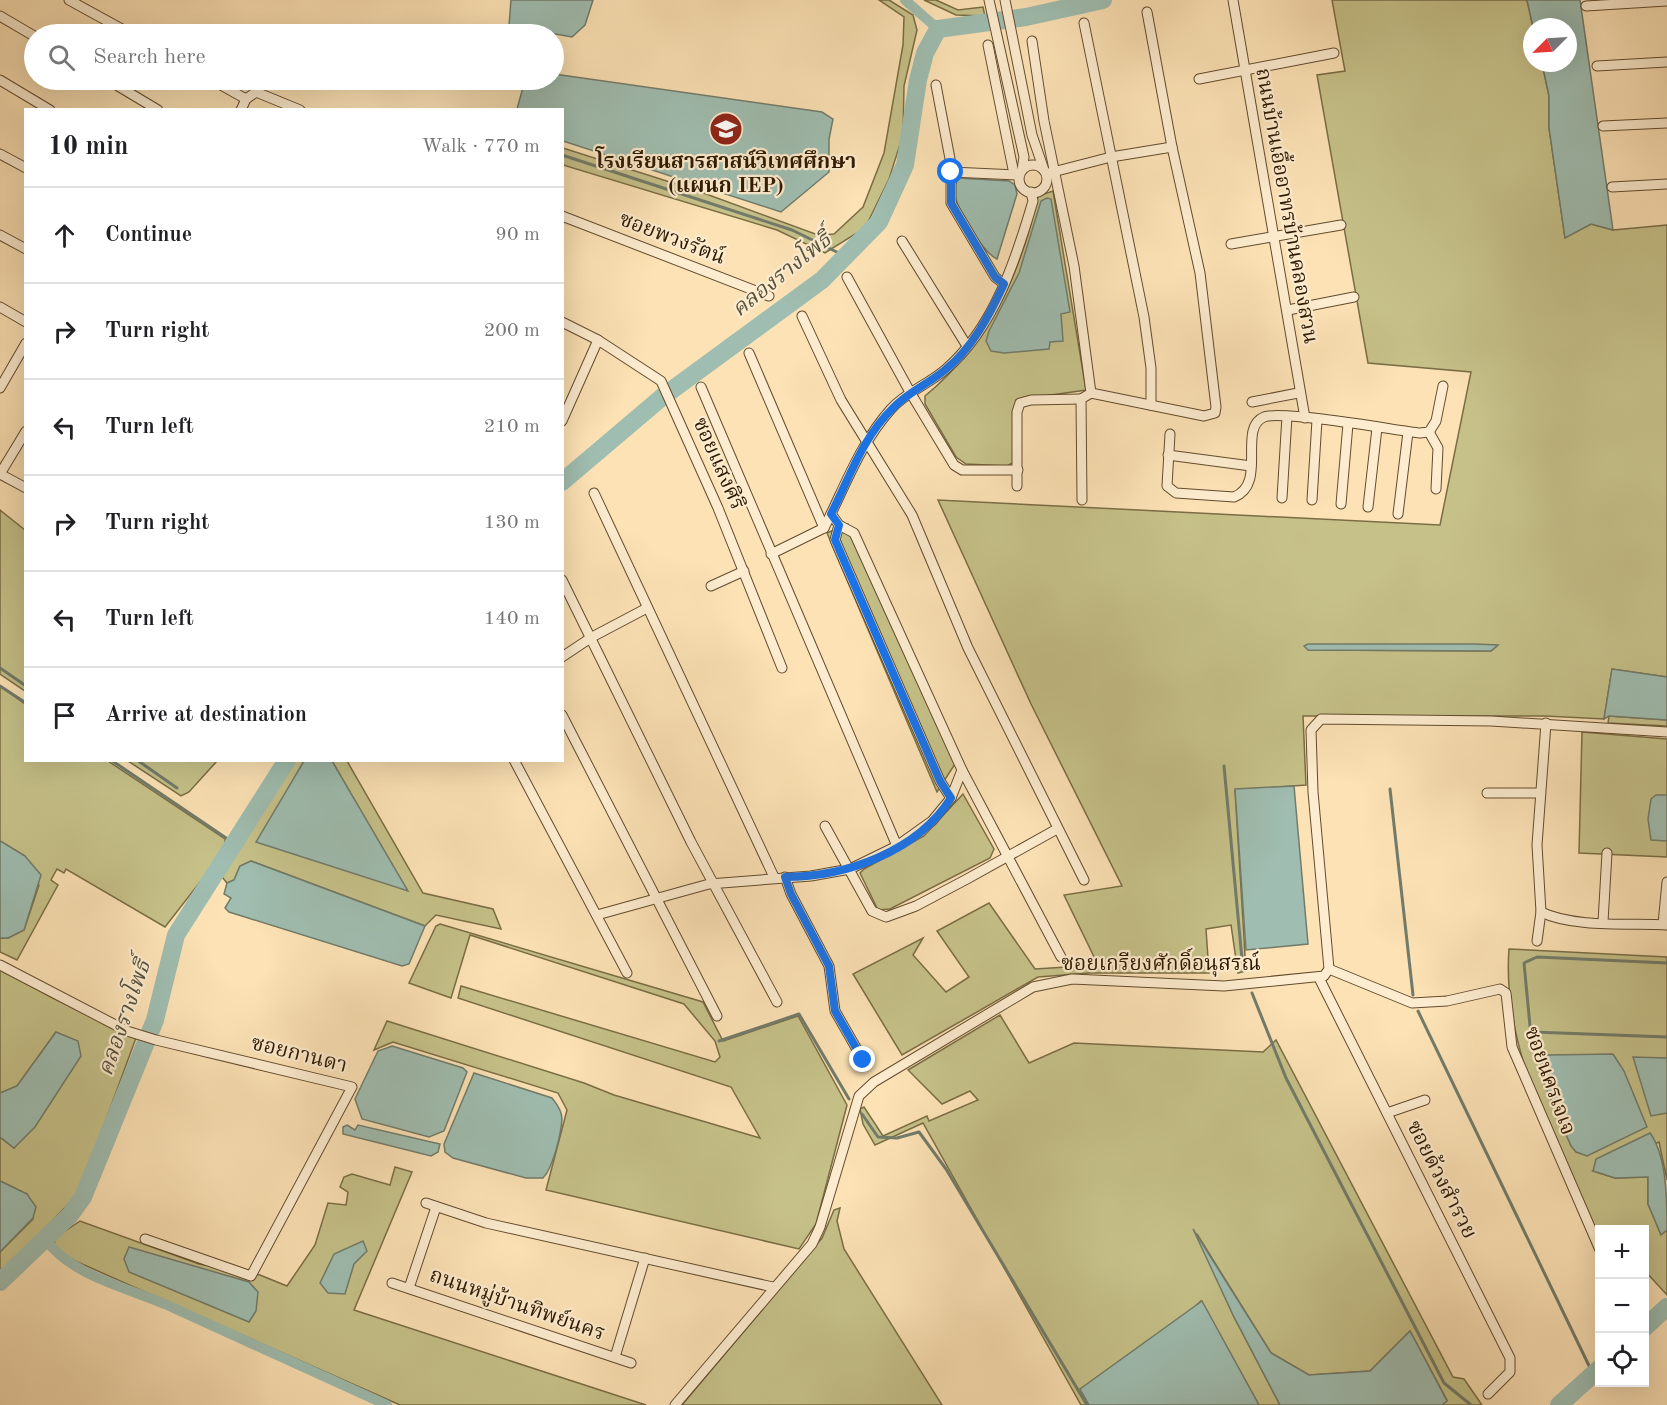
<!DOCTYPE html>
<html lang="en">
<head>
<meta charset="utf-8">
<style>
	:root { --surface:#fff; --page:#f2f2f2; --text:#202124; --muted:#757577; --line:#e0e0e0 }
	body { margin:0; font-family:"Old Standard TT","Noto Serif Thai",serif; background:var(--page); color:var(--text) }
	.controls { position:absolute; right:18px; bottom:18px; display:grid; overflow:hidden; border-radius:0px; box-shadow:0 6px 24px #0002 }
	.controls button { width:54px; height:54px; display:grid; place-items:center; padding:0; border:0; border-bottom:2px solid var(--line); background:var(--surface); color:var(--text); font:30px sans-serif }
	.compass { position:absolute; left:1523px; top:18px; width:54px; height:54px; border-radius:50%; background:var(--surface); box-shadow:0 6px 24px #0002; rotate:246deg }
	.stop { position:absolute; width:18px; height:18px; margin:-14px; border:4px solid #1a73e8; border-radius:50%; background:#fff }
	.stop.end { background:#1a73e8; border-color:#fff; box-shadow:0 2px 6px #0008 }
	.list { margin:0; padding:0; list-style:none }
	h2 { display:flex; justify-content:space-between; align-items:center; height:78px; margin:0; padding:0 24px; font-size:26px }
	h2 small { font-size:20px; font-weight:400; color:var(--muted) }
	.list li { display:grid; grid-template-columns:39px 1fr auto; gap:18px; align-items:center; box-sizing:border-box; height:96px; padding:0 24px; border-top:2px solid var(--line) }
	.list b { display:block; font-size:22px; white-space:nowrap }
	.list em { font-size:20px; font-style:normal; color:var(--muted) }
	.icon { flex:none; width:33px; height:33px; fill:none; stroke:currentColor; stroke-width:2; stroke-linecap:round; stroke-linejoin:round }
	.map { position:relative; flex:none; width:1667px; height:1405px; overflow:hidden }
	.search { position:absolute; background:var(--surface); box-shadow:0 6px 24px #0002; left:24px; top:24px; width:540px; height:66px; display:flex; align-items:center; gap:15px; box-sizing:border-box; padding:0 21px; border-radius:33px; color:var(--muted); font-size:22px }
	.panel { position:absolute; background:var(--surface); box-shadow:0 6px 24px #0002; left:24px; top:108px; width:540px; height:654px; border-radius:0px }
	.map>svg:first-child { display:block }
</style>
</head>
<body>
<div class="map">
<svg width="1667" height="1405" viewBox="0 0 1667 1405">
	<rect width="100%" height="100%" fill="#fce2b5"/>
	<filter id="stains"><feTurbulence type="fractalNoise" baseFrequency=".00333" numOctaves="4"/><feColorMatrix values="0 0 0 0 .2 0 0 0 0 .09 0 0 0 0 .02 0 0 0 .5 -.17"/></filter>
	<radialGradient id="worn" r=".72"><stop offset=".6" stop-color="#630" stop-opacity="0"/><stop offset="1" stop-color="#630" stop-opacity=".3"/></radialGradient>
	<g fill="#c6c189" stroke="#7a6d44" stroke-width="1.5" fill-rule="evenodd">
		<path d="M879 0H889L913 15 917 30 904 86 903 135 889 179 865 228 825 253 777 230 563 165V148L698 191 818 235 834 234 863 207 884 153 903 45 904 17Z"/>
		<path d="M924 0H936L958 10 983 7 985 16 956 15Z"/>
		<path d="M1332 0H1527L1533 27 1532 63H1542L1549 96V128L1565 237 1591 224 1613 230 1667 225V677L1612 669 1604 719 1545 716H1303L1306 785 1235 790 1246 971 1238 973 1231 925 1206 929 1209 973H1090L1038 977 902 1055 853 974 923 938 913 955 946 992 969 977 937 931 989 903 1035 969 1098 965 1064 895 1122 886 1031 704 938 500 1440 525 1471 372 1368 363 1317 75 1345 71ZM1497 646 1491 651 1308 650Z"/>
		<path d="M1053 191 1086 390 1016 400 1014 462 1007 466 966 464 956 457 925 404V396C989 343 1020 276 1038 196Z"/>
		<path d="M0 510 25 530V691L0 674Z"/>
		<path d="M848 524 955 764 937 792 827 533Z"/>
		<path d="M0 686 25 704 26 760 108 761 225 839V850L165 927 66 869 64 873 57 869 51 880 58 885 17 960 0 952V938H8L24 930 39 885 25 856 0 841Z"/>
		<path d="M1609 716 1667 720V726L1608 723Z"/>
		<path d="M1582 732 1667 739V857L1579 853Z"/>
		<path d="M128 761H217L189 792 181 796Z"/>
		<path d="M293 761H304L291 785 407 891 332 761H347L423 893 493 909 501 929 436 915 425 926 251 861 240 866 234 880 227 883 222 877Z"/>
		<path d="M963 794 994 849 990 858 890 909 878 910 860 873 864 869 924 836Z"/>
		<path d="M440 924 703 1002 723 1041 798 1016 847 1105 816 1224 799 1249 546 1190 567 1110 558 1093 393 1042 374 1050 387 1021 584 1083 614 1095 760 1138 731 1087 458 998 461 986 715 1062 720 1057 715 1041 684 1004 470 935 451 998 409 983 436 926Z"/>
		<path d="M1509 949 1667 957V1180L1659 1142 1593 1171 1615 1178 1648 1177V1204L1661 1234 1667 1230V1295L1645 1271 1644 1230H1600L1599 1243C1560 1151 1501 1052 1509 949Z"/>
		<path d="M0 969 53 998 136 1038 79 1193 0 1275V1252L33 1219 27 1194 0 1181V1137L14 1148 56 1032 17 1086 0 1093Z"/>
		<path d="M1000 1015 1029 1063 1074 1043 1263 1052 1276 1040 1453 1377 1464 1379 1482 1405H1442L1447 1400 1410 1331 1370 1371 1309 1375 1271 1353 1197 1234 1233 1315 1280 1405H1259L1201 1301 1090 1405H1081L923 1123 875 1145 863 1124 860 1109 864 1107 883 1136 927 1116 929 1121 978 1100 970 1091 942 1104 908 1070Z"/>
		<path d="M395 1167 412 1172 354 1310 646 1405H400L73 1260 54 1247 55 1238 80 1221 199 1264 260 1275 287 1286 315 1245 328 1203 346 1205 348 1192 340 1187 344 1177 352 1174 390 1185Z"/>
		<path d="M840 1208 837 1221 844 1249 942 1405H682L822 1238 834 1210Z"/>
	</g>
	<g fill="#9fbdb0" stroke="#727b6a" stroke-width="1.5">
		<path d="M511 0H593L585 25 572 37 509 26Z"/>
		<path d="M1527 0H1580L1613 230 1591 224 1565 238 1549 128V96L1542 63H1568V27H1533Z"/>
		<path d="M554 74 822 112 833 119 829 139V172L781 212 563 141 562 110 517 109 525 80H554Z"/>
		<path d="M959 178 1009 181 1015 185 1017 194 997 259C982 252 956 208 954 191 954 186 956 183 959 178Z"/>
		<path d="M1047 198 1051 199 1070 312 1061 314 1063 341 1050 342 1049 349 1004 353 991 351 986 341 989 331 1019 273 1041 201Z"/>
		<path d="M1308 644H1474L1498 645 1491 651 1308 650 1304 646Z"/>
		<path d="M1612 669 1667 677V720L1609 716 1604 719Z"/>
		<path d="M304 761H332L408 891 256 842Z"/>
		<path d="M1294 786 1308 944 1246 950 1235 789Z"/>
		<path d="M1656 795H1667V841L1651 840 1648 819 1651 799Z"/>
		<path d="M0 841 25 856 41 875 24 930 8 938H0Z"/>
		<path d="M251 861 425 926 409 964 402 966 229 912 225 908 231 898 224 894 227 883 234 880 240 866Z"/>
		<path d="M56 1032 78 1041 81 1056 35 1127 14 1148 0 1137V1093L17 1086Z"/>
		<path d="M392 1046 463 1068 467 1072 444 1131 429 1137 362 1119 355 1099 378 1051Z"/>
		<path d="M1613 1054 1624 1071 1647 1127 1587 1156 1576 1152 1571 1146 1538 1069 1548 1055Z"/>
		<path d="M1633 1057 1667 1058V1113L1651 1116Z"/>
		<path d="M474 1073 552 1098C557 1104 562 1111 562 1119 561 1134 553 1168 543 1178H526L453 1158 445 1152 444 1144Z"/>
		<path d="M347 1125 355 1130 358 1125 440 1144 438 1152 431 1156 343 1134V1127Z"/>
		<path d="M1650 1133C1667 1156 1667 1200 1667 1230L1661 1235 1648 1204V1177L1615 1178 1593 1171 1596 1159Z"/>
		<path d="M0 1181 27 1194 36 1207 33 1218 0 1252Z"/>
		<path d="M1193 1229 1271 1353 1309 1375 1370 1371 1410 1331 1447 1401 1442 1405H1280L1233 1315Z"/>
		<path d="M363 1241 367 1251 354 1264 345 1294 328 1293 320 1283 334 1254Z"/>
		<path d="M129 1247 249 1282 258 1292 256 1311 249 1322 129 1272 124 1259Z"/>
		<path d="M1202 1301 1259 1405H1089L1080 1389Z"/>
	</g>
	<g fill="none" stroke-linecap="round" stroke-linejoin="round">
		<g stroke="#727b6a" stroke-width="3">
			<path d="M562 155 792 230 845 256"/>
			<path d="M0 668 26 686"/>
			<path d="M0 686 26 703"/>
			<path d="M111 760 235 844"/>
			<path d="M137 760 177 788"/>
			<path d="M1224 766 1243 970"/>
			<path d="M1390 789 1413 995"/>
			<path d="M1667 963 1537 957 1524 963 1530 1026 1533 1032 1667 1037"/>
			<path d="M1252 993 1286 1078 1444 1383 1471 1405"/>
			<path d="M1418 1011 1593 1374"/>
			<path d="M719 1041 799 1014 849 1099"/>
			<path d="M862 1114 878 1137 897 1138 919 1132 946 1169 1087 1405"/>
		</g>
		<g stroke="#9fbdb0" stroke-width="10">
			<path d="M905 0 938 29"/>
			<path d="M45 1239C72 1276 126 1287 167 1305 241 1338 314 1372 387 1405"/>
		</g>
		<g stroke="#9fbdb0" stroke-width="18">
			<path d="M562 482 661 398 822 280 879 222 905 165 918 80 925 53 938 29 1026 17 1103 0"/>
			<path d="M0 1282 70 1215 83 1197 155 1020 176 935 287 760"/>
			<path d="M1644 1328 1667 1307"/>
			<path d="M1559 1405 1600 1368"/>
		</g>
		<defs>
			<g id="street">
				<path d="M69 0 131 34"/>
				<path d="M989 0 1024 157 1022 170"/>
				<path d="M1005 0 1032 135 1044 170"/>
				<path d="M1233 0 1305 418"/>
				<path d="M1586 6 1667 1"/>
				<path d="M0 16 34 36"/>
				<path d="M1084 23 1144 317 1151 368V405"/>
				<path d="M1032 41 1044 121 1074 266 1091 393"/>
				<path d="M988 45 1014 174"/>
				<path d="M1597 66 1667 62"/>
				<path d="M1199 79 1334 53"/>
				<path d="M0 80 50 110"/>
				<path d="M108 80 158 110"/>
				<path d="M212 80 246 99"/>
				<path d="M936 85 951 164V203L995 277 1004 284"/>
				<path d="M241 110 246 99 256 92 300 110"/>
				<path d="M1603 126 1667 123"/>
				<path d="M0 154 26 168"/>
				<circle cx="1033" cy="179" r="14"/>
				<path d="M951 172 1017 175"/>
				<path d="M1049 173 1111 157 1172 147"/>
				<path d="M1612 187 1667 184"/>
				<path d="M562 216 769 296"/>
				<path d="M0 235 26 249"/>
				<path d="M902 241 967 346"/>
				<path d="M1231 244 1341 225"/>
				<path d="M847 277 910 392 954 465 962 470H1018"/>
				<path d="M0 307 26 322"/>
				<path d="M1288 310 1354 297"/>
				<path d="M802 316 841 400 912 515 968 648 1084 880"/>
				<path d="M562 322 598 340 661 381 718 508 782 668"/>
				<path d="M749 353 824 528"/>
				<path d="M701 387 897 846"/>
				<path d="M0 388 26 343"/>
				<path d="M1252 402 1298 393"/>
				<path d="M562 421 598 340"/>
				<path d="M1429 432 1438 448 1436 489"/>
				<path d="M1170 434 1167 486 1176 493 1234 497C1268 484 1237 428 1264 417 1282 410 1394 430 1420 433L1429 432 1436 421 1443 386"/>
				<path d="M1168 455 1251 466"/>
				<path d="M0 474 26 431"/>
				<path d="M0 474 26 488"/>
				<path d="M1017 486V412L1020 403 1031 400 1081 399"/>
				<path d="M594 493 774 877"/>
				<path d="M1282 498 1287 416"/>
				<path d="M1082 500 1081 399 1091 393 1204 416 1215 413 1216 407 1200 273 1172 147 1147 12"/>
				<path d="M1312 500 1317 420"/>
				<path d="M1341 504 1348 424"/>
				<path d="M1368 507 1377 428"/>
				<path d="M831 514 839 525 854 533 962 770 1061 957"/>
				<path d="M1398 514 1408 432"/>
				<path d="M839 525 835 540 940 781 951 798"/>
				<path d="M771 554 824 528C845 487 859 445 891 409 906 392 929 384 946 369 994 328 1016 259 1033 201L1031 192"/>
				<path d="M562 580 691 842 777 1002"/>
				<path d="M711 586 744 571"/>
				<path d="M562 657 592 637 647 608"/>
				<path d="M562 715 717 1016"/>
				<path d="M1546 723 1537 845 1541 912C1574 928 1630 923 1667 925"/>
				<path d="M514 760 627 973"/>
				<path d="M1487 793H1539"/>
				<path d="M825 826 872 911 886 917 916 906 967 879 1057 829"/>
				<path d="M785 877 791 894 829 966 835 1011 863 1060"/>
				<path d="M597 915 709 884 811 876 850 869 897 846 932 821 951 798 962 770"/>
				<path d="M1603 922 1607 853"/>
				<path d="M1663 924 1667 882"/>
				<path d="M1537 941 1541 912"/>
				<path d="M0 965 127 1031 156 1040 352 1087 251 1276 145 1239"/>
				<path d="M1329 969 1412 1003 1447 1001 1500 989 1506 993 1512 1047 1600 1250"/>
				<path d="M1319 978 1510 1358V1372L1488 1394"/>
				<path d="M1387 1113 1425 1100"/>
				<path d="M426 1203 486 1223 773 1287"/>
				<path d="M392 1283 631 1363"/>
				<path d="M409 1288 436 1207"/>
				<path d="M615 1357 645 1258"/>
				<path d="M675 1405 812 1244 820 1227 859 1096 874 1082 1033 987 1072 979 1224 986 1324 976 1329 969 1313 792 1311 730 1321 719 1491 721 1667 732"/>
			</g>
		</defs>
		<use href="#street" stroke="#624b2d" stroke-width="11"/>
		<use href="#street" stroke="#fdeccf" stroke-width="9"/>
	</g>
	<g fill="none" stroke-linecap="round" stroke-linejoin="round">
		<path stroke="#1a73e8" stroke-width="8" d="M863 1060 835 1011 829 966 791 894 785 877C845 877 917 852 951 798L940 781 835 540 839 525 831 514C850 477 862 438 893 408 908 392 928 384 945 370 972 349 990 314 1004 284L995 277 951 203V172"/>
	</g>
	<defs>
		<symbol id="school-disc" viewBox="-11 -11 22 22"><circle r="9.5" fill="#8f2418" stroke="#fdeccf"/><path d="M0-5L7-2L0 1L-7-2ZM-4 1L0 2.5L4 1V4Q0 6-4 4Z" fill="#fff"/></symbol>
	</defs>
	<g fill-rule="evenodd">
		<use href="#school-disc" x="707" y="110" width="38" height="38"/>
	</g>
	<g text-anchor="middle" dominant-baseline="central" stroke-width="4.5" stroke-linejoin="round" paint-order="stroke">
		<g font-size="21" font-weight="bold" fill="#2f1900" stroke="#fdeccf">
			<text x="726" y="162">โรงเรียนสารสาสน์วิเทศศึกษา<tspan x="726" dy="24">(แผนก IEP)</tspan></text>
		</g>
		<g font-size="21" fill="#2f1900" stroke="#fdeccf">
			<text transform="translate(1286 206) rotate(80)">ถนนบ้านเอื้ออาทรบ้านคลองสวน</text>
			<text transform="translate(672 239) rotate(21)">ซอยพวงรัตน์</text>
			<text transform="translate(718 464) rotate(66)">ซอยแสงศิริ</text>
			<text x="1161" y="964">ซอยเกรียงศักดิ์อนุสรณ์</text>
			<text transform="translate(299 1055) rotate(14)">ซอยกานดา</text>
			<text transform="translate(1549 1081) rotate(70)">ซอยนครเจเจ</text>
			<text transform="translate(1441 1180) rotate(63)">ซอยด้วงสำรวย</text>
			<text transform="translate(517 1305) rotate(19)">ถนนหมู่บ้านทิพย์นคร</text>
		</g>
		<g font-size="22" font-style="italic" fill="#56523e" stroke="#fdeccf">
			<text transform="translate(782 275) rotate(-39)">คลองรางโพธิ์</text>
			<text transform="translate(125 1018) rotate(-71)">คลองรางโพธิ์</text>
		</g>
	</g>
	<rect width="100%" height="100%" filter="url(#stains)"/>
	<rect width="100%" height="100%" fill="url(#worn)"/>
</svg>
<div class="controls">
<button>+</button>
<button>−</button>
<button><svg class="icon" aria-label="locate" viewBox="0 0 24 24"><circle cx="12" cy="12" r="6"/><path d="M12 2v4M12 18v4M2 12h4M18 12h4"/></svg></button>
</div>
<svg class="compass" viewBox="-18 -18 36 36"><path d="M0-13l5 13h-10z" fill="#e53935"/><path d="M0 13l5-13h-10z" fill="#757577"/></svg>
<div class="stop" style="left:951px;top:172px"></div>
<div class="stop end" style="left:863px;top:1060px"></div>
<div class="search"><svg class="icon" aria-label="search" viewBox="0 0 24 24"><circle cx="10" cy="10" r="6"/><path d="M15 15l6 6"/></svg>Search here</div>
<section class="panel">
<h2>10 min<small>Walk · 770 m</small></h2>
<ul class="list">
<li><svg class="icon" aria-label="ahead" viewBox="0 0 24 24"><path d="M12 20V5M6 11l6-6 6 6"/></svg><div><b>Continue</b></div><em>90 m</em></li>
<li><svg class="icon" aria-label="right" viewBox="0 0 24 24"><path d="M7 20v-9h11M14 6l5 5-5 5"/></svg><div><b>Turn right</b></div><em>200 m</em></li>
<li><svg class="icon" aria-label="left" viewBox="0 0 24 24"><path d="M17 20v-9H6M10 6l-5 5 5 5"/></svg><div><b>Turn left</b></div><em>210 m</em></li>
<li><svg class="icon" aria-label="right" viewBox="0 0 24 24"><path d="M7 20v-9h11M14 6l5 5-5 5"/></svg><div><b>Turn right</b></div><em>130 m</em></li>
<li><svg class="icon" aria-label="left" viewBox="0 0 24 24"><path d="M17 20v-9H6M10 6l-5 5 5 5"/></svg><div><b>Turn left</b></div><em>140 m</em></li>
<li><svg class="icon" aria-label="arrive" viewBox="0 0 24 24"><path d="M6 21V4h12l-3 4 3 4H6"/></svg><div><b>Arrive at destination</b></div></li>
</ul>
</section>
</div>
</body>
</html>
